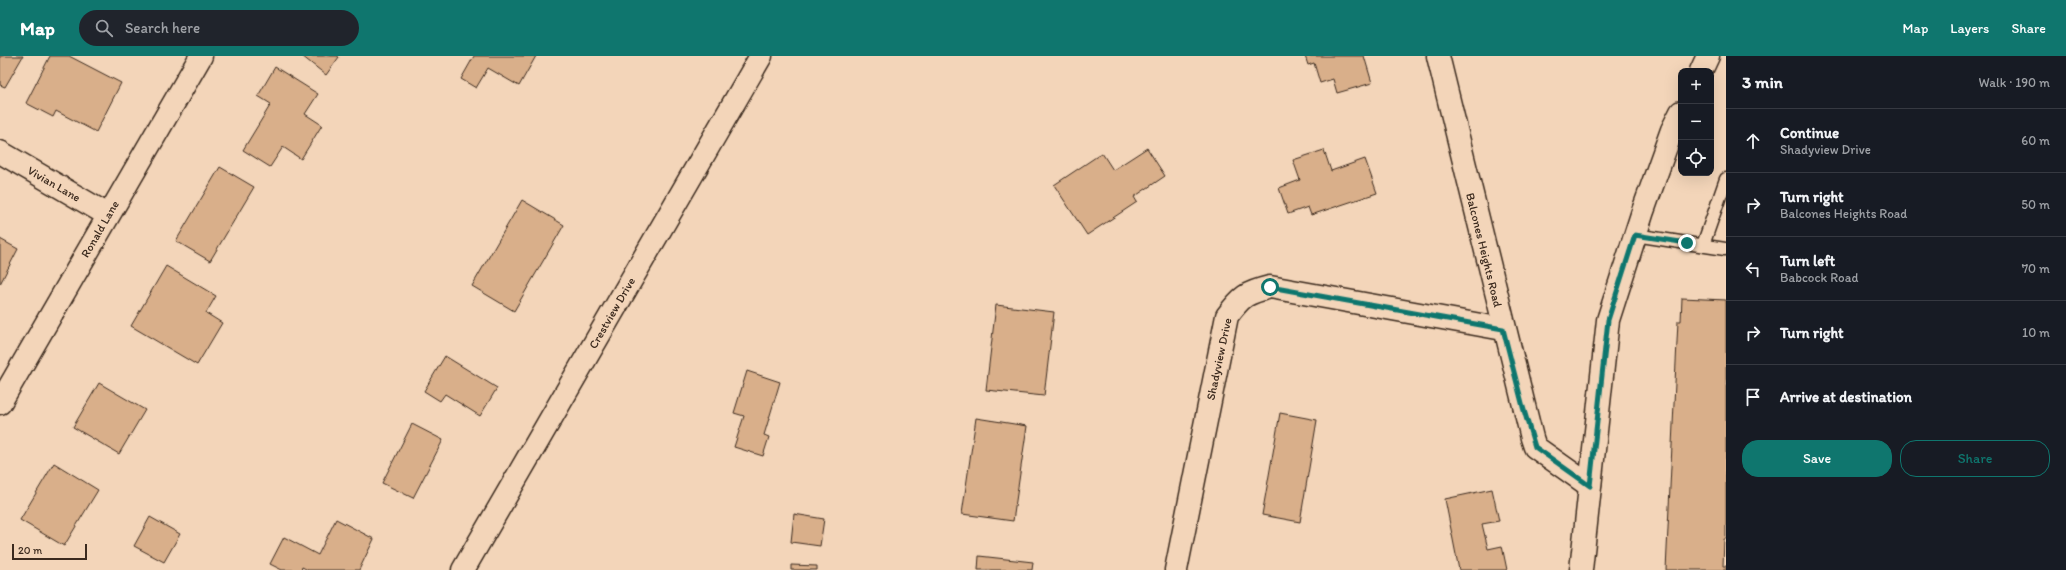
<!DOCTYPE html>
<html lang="en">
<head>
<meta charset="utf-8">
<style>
	:root { --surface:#171b24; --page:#20242c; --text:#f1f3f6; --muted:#9ea1a6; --line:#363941; --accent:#0f766e }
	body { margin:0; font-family:Itim,sans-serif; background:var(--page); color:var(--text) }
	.controls { position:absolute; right:12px; top:12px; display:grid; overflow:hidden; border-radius:8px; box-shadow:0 4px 16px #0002 }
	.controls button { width:36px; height:36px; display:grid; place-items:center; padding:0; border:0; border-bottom:1px solid var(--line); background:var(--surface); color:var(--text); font:20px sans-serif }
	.scale { position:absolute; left:12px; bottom:10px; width:75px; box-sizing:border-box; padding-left:4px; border:2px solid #3b2a1e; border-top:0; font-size:11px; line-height:14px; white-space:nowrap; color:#3b2a1e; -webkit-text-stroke:3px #f3d5b9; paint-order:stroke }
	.stop { position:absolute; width:12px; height:12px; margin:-9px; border:3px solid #0f766e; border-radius:50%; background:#fff }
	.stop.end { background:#0f766e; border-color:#fff; box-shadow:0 1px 4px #0008 }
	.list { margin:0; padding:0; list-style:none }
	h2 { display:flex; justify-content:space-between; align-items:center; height:52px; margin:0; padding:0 16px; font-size:17px }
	h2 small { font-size:13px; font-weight:400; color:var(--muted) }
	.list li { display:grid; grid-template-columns:26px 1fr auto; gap:12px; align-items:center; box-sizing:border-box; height:64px; padding:0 16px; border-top:1px solid var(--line) }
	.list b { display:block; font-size:15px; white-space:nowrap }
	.list p { margin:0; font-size:13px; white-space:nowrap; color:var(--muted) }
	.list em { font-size:13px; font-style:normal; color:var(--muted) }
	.actions { display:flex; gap:8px; padding:12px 16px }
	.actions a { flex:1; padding:9px 0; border:1px solid var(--accent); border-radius:16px; text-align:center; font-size:14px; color:var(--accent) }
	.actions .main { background:var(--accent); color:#fff }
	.icon { flex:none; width:22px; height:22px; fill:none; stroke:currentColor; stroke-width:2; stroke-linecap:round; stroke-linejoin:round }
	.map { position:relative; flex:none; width:1726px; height:514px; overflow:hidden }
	header { display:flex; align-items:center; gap:24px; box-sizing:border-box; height:56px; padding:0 20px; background:var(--accent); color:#fff }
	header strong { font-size:19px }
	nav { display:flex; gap:22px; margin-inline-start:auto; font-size:14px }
	.search { width:280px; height:36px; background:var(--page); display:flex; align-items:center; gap:10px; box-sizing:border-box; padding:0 14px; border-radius:22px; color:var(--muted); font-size:15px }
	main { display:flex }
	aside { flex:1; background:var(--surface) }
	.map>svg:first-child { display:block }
</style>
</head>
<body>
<header>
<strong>Map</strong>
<div class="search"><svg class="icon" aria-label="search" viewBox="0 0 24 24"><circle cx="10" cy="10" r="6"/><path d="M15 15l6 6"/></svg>Search here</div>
<nav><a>Map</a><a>Layers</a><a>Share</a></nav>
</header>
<main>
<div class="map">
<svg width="1726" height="514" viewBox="0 0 1726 514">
	<rect width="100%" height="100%" fill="#f3d5b9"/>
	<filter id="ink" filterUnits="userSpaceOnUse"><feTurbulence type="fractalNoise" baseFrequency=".025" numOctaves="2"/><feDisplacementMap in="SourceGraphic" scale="8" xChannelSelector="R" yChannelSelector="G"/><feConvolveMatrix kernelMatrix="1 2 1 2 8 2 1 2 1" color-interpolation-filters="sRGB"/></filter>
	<g filter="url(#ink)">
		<g fill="#d9af8a" stroke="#3b2a1e">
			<path d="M0 0H23L5 31 0 29Z"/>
			<path d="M50 0H69L121 27 96 76 56 55 53 61 26 47Z"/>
			<path d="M302 0H337L339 1 326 19Z"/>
			<path d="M474 0H536L519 30 488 12 476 32 461 23Z"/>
			<path d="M1305 0H1364L1372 27 1337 37 1333 23 1320 27 1314 7 1308 9Z"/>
			<path d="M275 11 318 38 305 58 322 69 301 103 283 91 270 111 243 94 271 48 258 40Z"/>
			<path d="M1147 92 1165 120 1134 141 1137 146 1087 179 1054 129 1102 97 1113 114Z"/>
			<path d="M1324 94 1331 115 1365 103 1377 137 1311 159 1308 151 1288 158 1279 132 1300 124 1293 104Z"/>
			<path d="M220 111 254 131 210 205 176 185Z"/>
			<path d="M522 144 564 169 514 255 472 230Z"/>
			<path d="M0 183 18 193 0 228Z"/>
			<path d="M166 210 216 240 206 257 222 267 197 309 131 270Z"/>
			<path d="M1682 242 1726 244V483H1724L1723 510H1726V514H1666L1678 265H1681Z"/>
			<path d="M996 249 1054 256 1044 340 986 334Z"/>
			<path d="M445 300 497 332 480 360 445 338 440 345 424 335Z"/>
			<path d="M747 315 780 326 764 379 769 381 763 400 734 391 744 360 734 357Z"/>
			<path d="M99 327 145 354 119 398 73 371Z"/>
			<path d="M1280 357 1317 364 1300 466 1262 459Z"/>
			<path d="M976 362 1027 370 1013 465 962 458Z"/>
			<path d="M412 368 443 384 413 442 382 427Z"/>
			<path d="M54 407 98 434 64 490 20 464Z"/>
			<path d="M1492 433 1499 465 1482 468 1488 493 1502 490 1507 514H1459L1445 443Z"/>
			<path d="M794 458 824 463 820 490 791 486Z"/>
			<path d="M150 461 180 478 164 506 134 490Z"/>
			<path d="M336 463 374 483 359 514H308L302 511 301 514H282L270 508 284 481 318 499Z"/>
			<path d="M979 500 1033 506 1032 514H978Z"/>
			<path d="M791 509 817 510V514H791Z"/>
		</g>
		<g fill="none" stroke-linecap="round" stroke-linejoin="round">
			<defs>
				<g id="service">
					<path d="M1635 179 1725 193"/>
					<path d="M1703 189 1726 123"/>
				</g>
				<g id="minor">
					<path d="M1438 0 1532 382 1535 391 1590 430"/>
					<path d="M0 96 108 159"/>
					<path d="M0 347 201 0"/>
					<path d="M463 514 761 0"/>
					<path d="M1176 514 1227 260C1242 240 1246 237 1270 231L1503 273"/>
				</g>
				<g id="primary">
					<path d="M1701 15 1708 0"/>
					<path d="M1581 514 1608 264 1643 155 1672 74 1681 56"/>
				</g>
			</defs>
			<use href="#service" stroke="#3b2a1e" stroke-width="15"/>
			<use href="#minor" stroke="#3b2a1e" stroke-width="25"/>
			<use href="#primary" stroke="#3b2a1e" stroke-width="25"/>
			<use href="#service" stroke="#f3d5b9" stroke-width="12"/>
			<use href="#minor" stroke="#f3d5b9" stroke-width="22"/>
			<use href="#primary" stroke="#f3d5b9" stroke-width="22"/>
		</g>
	</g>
	<g fill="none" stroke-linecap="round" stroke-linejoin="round" filter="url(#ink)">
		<path stroke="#0f766e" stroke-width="5" d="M1270 231 1503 273 1523 351 1535 391 1590 430 1608 264 1635 179 1687 187"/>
	</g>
	<g text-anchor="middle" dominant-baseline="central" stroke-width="3.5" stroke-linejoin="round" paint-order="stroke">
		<g font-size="12" fill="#3b2a1e" stroke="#f3d5b9">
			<text transform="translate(54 128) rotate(30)">Vivian Lane</text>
			<text transform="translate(100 173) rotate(-60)">Ronald Lane</text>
			<text transform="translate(1484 194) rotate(76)">Balcones Heights Road</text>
			<text transform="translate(612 257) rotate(-60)">Crestview Drive</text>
			<text transform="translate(1219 303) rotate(-78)">Shadyview Drive</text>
		</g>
	</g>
</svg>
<div class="controls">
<button>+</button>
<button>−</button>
<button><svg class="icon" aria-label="locate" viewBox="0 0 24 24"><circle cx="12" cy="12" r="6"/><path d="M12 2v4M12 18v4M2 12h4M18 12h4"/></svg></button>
</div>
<div class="scale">20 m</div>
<div class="stop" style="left:1270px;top:231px"></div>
<div class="stop end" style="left:1687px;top:187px"></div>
</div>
<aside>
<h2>3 min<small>Walk · 190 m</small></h2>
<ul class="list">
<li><svg class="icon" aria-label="ahead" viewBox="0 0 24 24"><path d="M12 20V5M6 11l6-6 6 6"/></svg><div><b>Continue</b><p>Shadyview Drive</p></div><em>60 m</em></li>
<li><svg class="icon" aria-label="right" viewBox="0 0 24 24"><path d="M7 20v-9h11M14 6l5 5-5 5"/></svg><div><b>Turn right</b><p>Balcones Heights Road</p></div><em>50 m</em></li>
<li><svg class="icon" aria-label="left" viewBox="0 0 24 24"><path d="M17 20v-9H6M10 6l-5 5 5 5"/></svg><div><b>Turn left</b><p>Babcock Road</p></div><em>70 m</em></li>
<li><svg class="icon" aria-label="right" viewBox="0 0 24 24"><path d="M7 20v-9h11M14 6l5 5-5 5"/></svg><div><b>Turn right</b></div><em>10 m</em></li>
<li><svg class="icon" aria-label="arrive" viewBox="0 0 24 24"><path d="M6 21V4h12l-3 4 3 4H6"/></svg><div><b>Arrive at destination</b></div></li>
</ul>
<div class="actions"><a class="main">Save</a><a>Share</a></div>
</aside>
</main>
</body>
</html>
